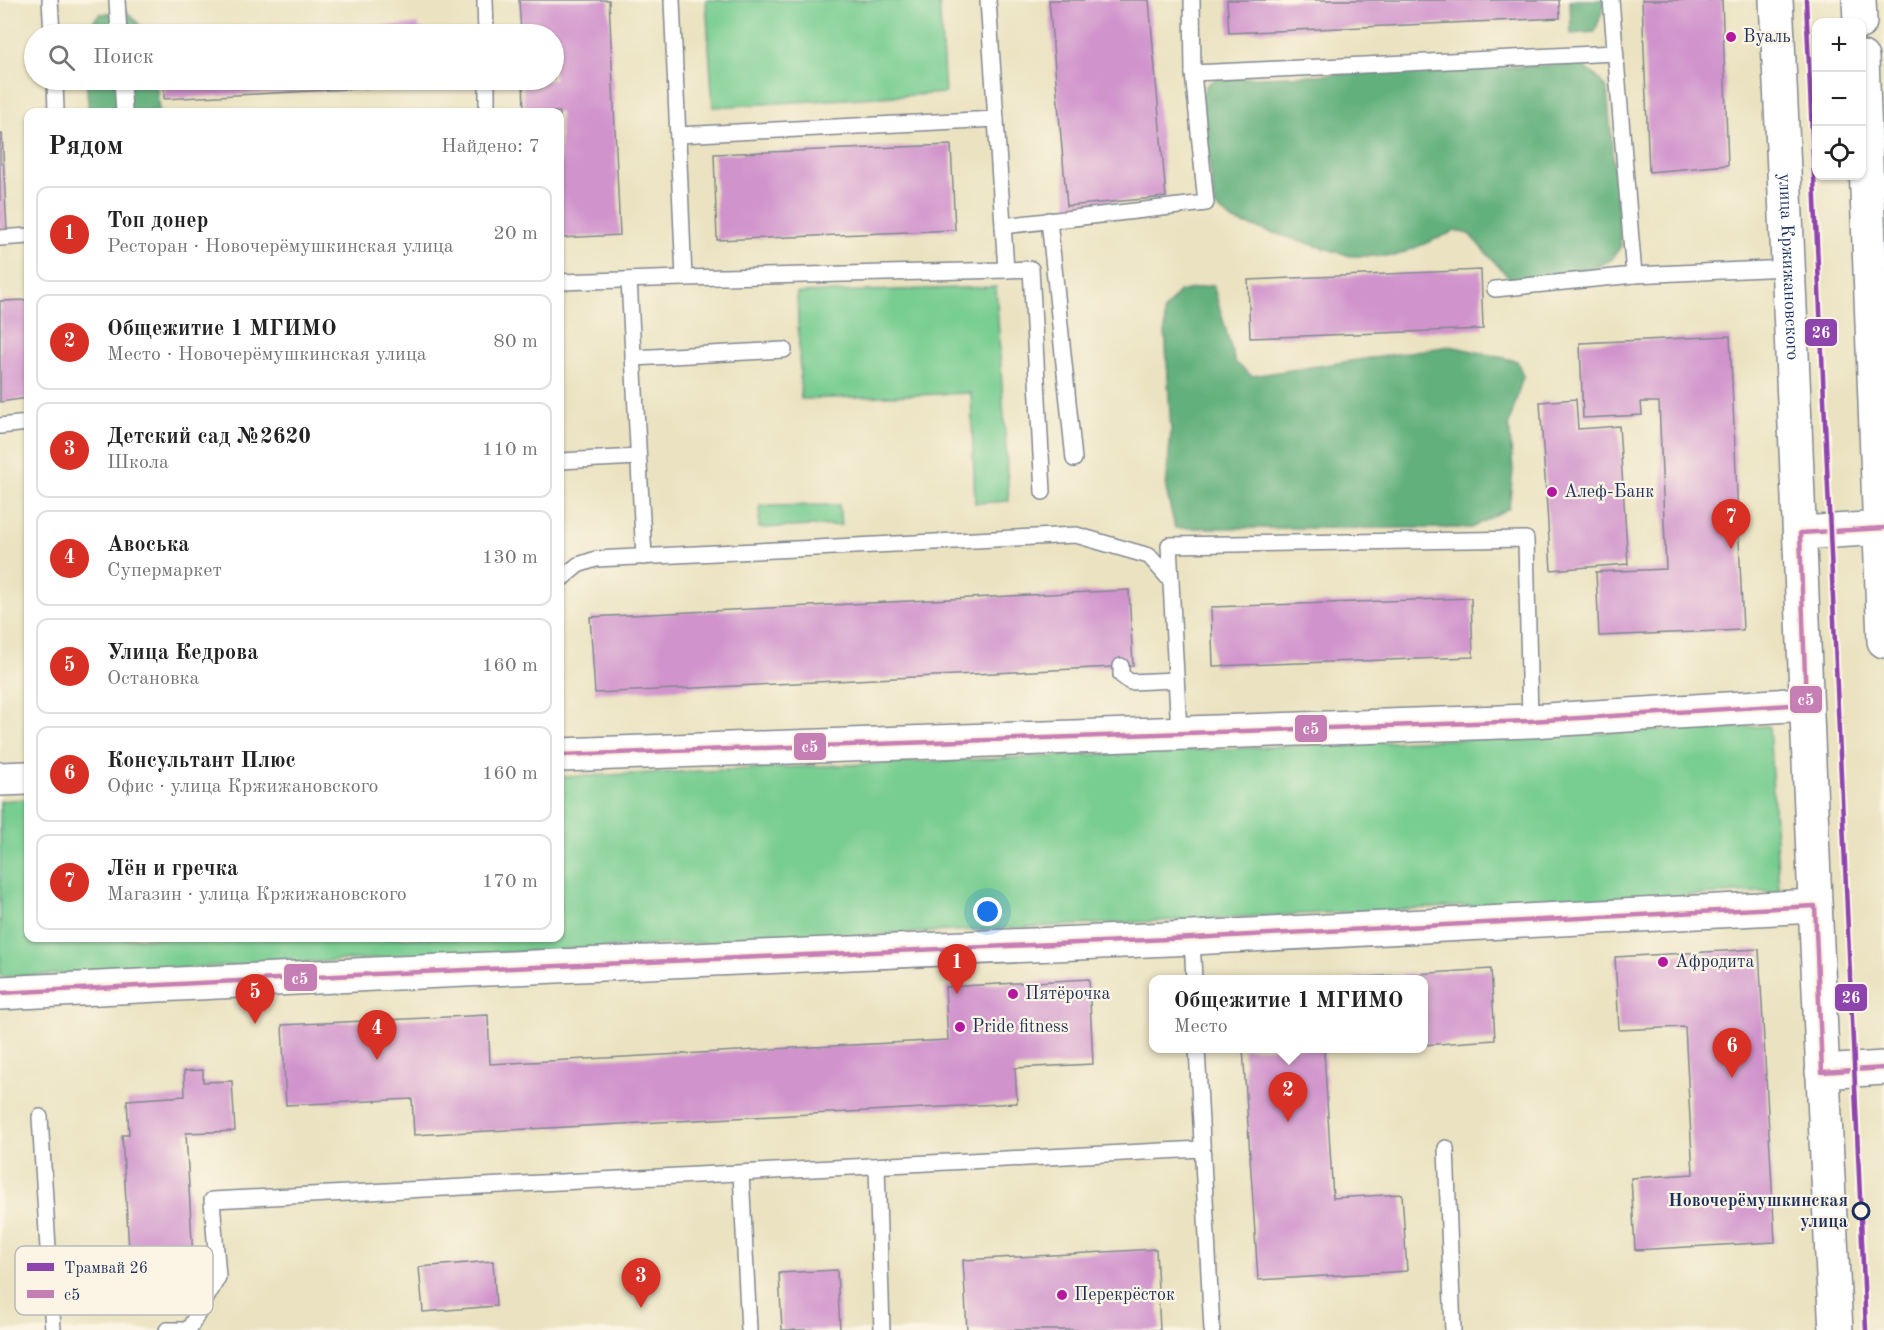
<!DOCTYPE html>
<html lang="ru">
<head>
<meta charset="utf-8">
<style>
	:root { --surface:#fff; --page:#f6f6f6; --text:#222; --muted:#767676; --line:#e0e0e0; --accent:#d93025 }
	body { margin:0; font-family:"Old Standard TT",serif; background:var(--page); color:var(--text) }
	.controls { position:absolute; right:18px; top:18px; display:grid; overflow:hidden; border-radius:12px; box-shadow:0 2px 4px #0004 }
	.controls button { width:54px; height:54px; display:grid; place-items:center; padding:0; border:0; border-bottom:2px solid var(--line); background:var(--surface); color:var(--text); font:30px sans-serif }
	.you { position:absolute; left:988px; top:912px; width:21px; height:21px; margin:-15px; border:4px solid #fff; border-radius:50%; background:#1a73e8; box-shadow:0 0 0 9px #1a73e833 }
	.badge { display:grid; place-items:center; width:39px; height:39px; border-radius:50%; background:var(--accent); color:#fff; font-size:20px; font-weight:700 }
	.pin { position:absolute; translate:-50% -50px; filter:drop-shadow(0 2px 3px #0008) }
	.pin::after { content:''; position:absolute; top:32px; width:21px; height:18px; background:inherit; clip-path:polygon(0 0,100% 0,50% 100%) }
	.popup { position:absolute; left:1149px; top:975px; width:279px; height:78px; box-sizing:border-box; display:grid; place-content:center; border-radius:12px; background:var(--surface); filter:drop-shadow(0 2px 4px #0005); font-size:20px; white-space:nowrap; color:var(--muted) }
	.popup b { font-size:22px; color:var(--text) }
	.popup::after { content:''; position:absolute; left:50%; top:100%; margin-left:-12px; border:12px solid transparent; border-top-color:var(--surface) }
	.list { margin:0; padding:0; list-style:none }
	h2 { display:flex; justify-content:space-between; align-items:center; height:78px; margin:0; padding:0 24px; font-size:26px }
	h2 small { font-size:20px; font-weight:400; color:var(--muted) }
	.list li { display:grid; grid-template-columns:39px 1fr auto; gap:18px; align-items:center; box-sizing:border-box; height:96px; margin:0 12px 12px; padding:0 12px; border:2px solid var(--line); border-radius:12px }
	.list b { display:block; font-size:22px; white-space:nowrap }
	.list p { margin:0; font-size:20px; white-space:nowrap; color:var(--muted) }
	.list em { font-size:20px; font-style:normal; color:var(--muted) }
	.icon { flex:none; width:33px; height:33px; fill:none; stroke:currentColor; stroke-width:2; stroke-linecap:round; stroke-linejoin:round }
	.map { position:relative; flex:none; width:1884px; height:1330px; overflow:hidden }
	.search { position:absolute; background:var(--surface); box-shadow:0 2px 4px #0004; left:24px; top:24px; width:540px; height:66px; display:flex; align-items:center; gap:15px; box-sizing:border-box; padding:0 21px; border-radius:33px; color:var(--muted); font-size:22px }
	.panel { position:absolute; background:var(--surface); box-shadow:0 2px 4px #0004; left:24px; top:108px; width:540px; height:834px; border-radius:12px }
	.map>svg:first-child { display:block }
</style>
</head>
<body>
<div class="map">
<svg width="1884" height="1330" viewBox="0 0 1884 1330">
	<rect width="100%" height="100%" fill="#fcf5e5"/>
	<filter id="ink" filterUnits="userSpaceOnUse"><feTurbulence type="fractalNoise" baseFrequency=".0167" numOctaves="2"/><feDisplacementMap in="SourceGraphic" scale="12" xChannelSelector="R" yChannelSelector="G"/><feConvolveMatrix kernelMatrix="1 2 1 2 8 2 1 2 1" color-interpolation-filters="sRGB"/></filter>
	<filter id="wash" filterUnits="userSpaceOnUse"><feTurbulence type="fractalNoise" baseFrequency=".008" numOctaves="4" result="noise"/><feDisplacementMap in="SourceGraphic" scale="24" xChannelSelector="R" yChannelSelector="G"/><feGaussianBlur stdDeviation="1.35" result="paint"/><feColorMatrix in="noise" values="0 0 0 0 0 0 0 0 0 0 0 0 0 0 0 0 0 1.4 0 .05"/><feComposite in="paint" operator="in"/></filter>
	<g filter="url(#wash)">
		<rect width="100%" height="100%" fill="#eae2c0"/>
		<g fill="#78cd91" stroke="#4a7e78" stroke-width="1.5">
			<path d="M706 0H939L945 93 713 107Z"/>
			<path d="M996 287 1009 501 975 503 971 393 801 399 797 293Z"/>
			<path d="M839 505 841 525 759 528 760 506Z"/>
			<path d="M1769 726 1779 891 0 977V801L28 799V938H560V777Z"/>
		</g>
		<g fill="#62b07b" stroke="#3e706c" stroke-width="1.5">
			<path d="M1570 0H1606L1595 32 1571 34Z"/>
			<path d="M126 11 149 34H83V32L100 14Z"/>
			<path d="M1579 64 1595 75 1607 89 1621 246 1611 260 1597 267 1511 280 1469 234 1455 231 1395 256H1350L1234 221 1214 206 1202 96 1206 86 1215 79Z"/>
			<path d="M86 80H156L159 112H89Z"/>
			<path d="M1213 285 1235 362 1252 376 1450 346 1517 361 1523 376 1509 424 1513 470 1509 508 1471 528H1175L1166 489 1171 431 1164 311 1179 292Z"/>
		</g>
		<g id="blocks">
			<g fill="#d093cc">
				<path d="M519 0H609L620 235 560 238V112H524L523 80H554V34H521Z"/>
				<path d="M1049 0H1149L1166 197 1067 206Z"/>
				<path d="M1227 0H1559L1560 18 1229 33Z"/>
				<path d="M1642 0H1722L1728 165 1649 172Z"/>
				<path d="M419 24V34H246V33Z"/>
				<path d="M164 80H421V85L164 99Z"/>
				<path d="M0 134H2L7 231 0 232Z"/>
				<path d="M951 145 955 230 717 240 714 154Z"/>
				<path d="M1481 270 1483 329 1250 338 1248 280Z"/>
				<path d="M28 300V398L0 402V301Z"/>
				<path d="M1730 336 1743 630 1599 636 1596 572 1666 569 1659 402H1641L1642 415 1583 418 1580 343Z"/>
				<path d="M1576 399 1578 429 1619 426 1628 564 1551 570 1540 402Z"/>
				<path d="M1129 590 1133 666 595 693 590 617Z"/>
				<path d="M1471 598 1473 657 1213 666 1211 607Z"/>
				<path d="M1759 949 1775 1242 1635 1250 1631 1178 1693 1174 1685 1027 1619 1030 1615 957Z"/>
				<path d="M1491 969 1495 1040 1423 1045V980H1354V978Z"/>
				<path d="M1089 979 1093 1064 1015 1068 1017 1103 414 1135 412 1099 286 1105 282 1025 488 1015 490 1064 948 1040 945 987Z"/>
				<path d="M1243 1048H1328L1329 1050 1324 1051 1333 1198 1402 1194 1407 1271 1258 1280Z"/>
				<path d="M203 1070V1082L232 1081 235 1131 186 1133 195 1295 132 1298 122 1135H129L127 1100 185 1096 184 1071Z"/>
				<path d="M1156 1249 1160 1330H967L963 1260Z"/>
				<path d="M493 1261 496 1306 423 1312 419 1267Z"/>
				<path d="M837 1270 840 1330H782L779 1273Z"/>
			</g>
		</g>
	</g>
	<g filter="url(#ink)">
		<use href="#blocks" fill-opacity="0" stroke="#82888f" stroke-width="1.5"/>
		<g fill="none" stroke-linecap="round" stroke-linejoin="round">
			<defs>
				<g id="lane">
					<path d="M50 0 52 34"/>
					<path d="M117 0 119 34"/>
					<path d="M485 0 486 34"/>
					<path d="M672 0 684 278 1006 270 988 0"/>
					<path d="M1192 0 1193 73 1615 53"/>
					<path d="M1611 0 1634 275 1789 268"/>
					<path d="M55 80 56 112"/>
					<path d="M122 80 124 112"/>
					<path d="M487 80V112"/>
					<path d="M678 135 996 119"/>
					<path d="M1049 220 1074 459"/>
					<path d="M1003 226 1206 203 1193 73"/>
					<path d="M0 238 28 236"/>
					<path d="M1006 270 1031 269 1043 492"/>
					<path d="M629 280 644 557"/>
					<path d="M560 282 684 278"/>
					<path d="M1495 289 1634 275"/>
					<path d="M633 358 784 350"/>
					<path d="M0 426 28 423"/>
					<path d="M560 461 638 457"/>
					<path d="M560 580 578 565 596 559 1076 535 1149 556 1171 581"/>
					<path d="M1121 666V675L1130 682 1176 680"/>
					<path d="M1179 732 1169 545 1526 539 1530 721"/>
					<path d="M1192 938 1194 980"/>
					<path d="M1197 1048 1212 1330"/>
					<path d="M40 1117 53 1330"/>
					<path d="M1446 1148 1453 1330"/>
					<path d="M877 1166 882 1330"/>
					<path d="M741 1173 749 1330"/>
					<path d="M189 1329 218 1277 212 1200 1201 1149"/>
					<path d="M167 1330H189"/>
				</g>
				<g id="secondary">
					<path id="s1" d="M1776 0C1798 443 1811 887 1836 1330"/>
					<path d="M1859 0 1860 22"/>
					<path d="M1862 58 1884 641"/>
					<path d="M1800 533 1884 528"/>
					<path d="M560 755 1530 721 1806 704"/>
					<path d="M0 779 28 778"/>
					<path d="M0 993 375 974 1192 938 1815 906"/>
					<path d="M1822 1072 1884 1068"/>
				</g>
			</defs>
			<use href="#lane" stroke="#82888f" stroke-width="18"/>
			<use href="#secondary" stroke="#82888f" stroke-width="36"/>
			<use href="#lane" stroke="#fff" stroke-width="15"/>
			<use href="#secondary" stroke="#fff" stroke-width="33"/>
			<defs>
				<g id="bus-1">
					<path d="M560 755 1530 721 1806 704 1800 533 1884 528"/>
					<path d="M0 993 375 974 1192 938 1815 906 1822 1072 1884 1068"/>
				</g>
			</defs>
			<use href="#bus-1" stroke="#fcf5e5" stroke-width="9"/>
			<use href="#bus-1" stroke="#c67fb5" stroke-width="4.5"/>
			<defs>
				<path id="tram-1" d="M1806 0 1866 1330"/>
			</defs>
			<use href="#tram-1" stroke="#fcf5e5" stroke-width="9"/>
			<use href="#tram-1" stroke="#8e44ad" stroke-width="4.5"/>
		</g>
	</g>
	<g fill="#b5179e" stroke="#fcf5e5" stroke-width="2">
		<circle cx="1731" cy="37" r="6"/>
		<circle cx="1552" cy="492" r="6"/>
		<circle cx="1663" cy="962" r="6"/>
		<circle cx="1013" cy="994" r="6"/>
		<circle cx="960" cy="1027" r="6"/>
		<circle cx="1062" cy="1295" r="6"/>
	</g>
	<circle fill="#fcf5e5" stroke="#1b2f5e" stroke-width="3" cx="1861" cy="1211" r="8"/>
	<g text-anchor="middle" dominant-baseline="central" stroke-width="4.5" stroke-linejoin="round" paint-order="stroke">
		<g font-size="18" fill="#1b2f5e" stroke="#fcf5e5" text-anchor="start">
			<text x="1743" y="37">Вуаль</text>
			<text x="1564" y="492">Алеф-Банк</text>
			<text x="1675" y="962">Афродита</text>
			<text x="1025" y="994">Пятёрочка</text>
			<text x="972" y="1027">Pride fitness</text>
			<text x="1074" y="1295">Перекрёсток</text>
		</g>
		<g font-size="18" fill="#1b2f5e" stroke="#fcf5e5">
			<text stroke="none"><textPath href="#s1" startOffset="267">улица Кржижановского</textPath></text>
		</g>
		<g font-size="18" font-weight="bold" fill="#1b2f5e" stroke="#fcf5e5" text-anchor="end">
			<text x="1848" y="1201">Новочерёмушкинская<tspan x="1848" dy="21">улица</tspan></text>
		</g>
	</g>
	<rect x="15" y="1246" width="198" height="69" rx="9" fill="#fcf5e5" stroke="#b8babc" stroke-width="1.5"/>
	<rect x="27" y="1263" width="27" height="8" fill="#8e44ad"/>
	<rect x="27" y="1290" width="27" height="8" fill="#c67fb5"/>
	<g font-size="16" fill="#1b2f5e">
		<text x="64" y="1273">Трамвай 26</text>
		<text x="64" y="1300">с5</text>
	</g>
	<g stroke="#fcf5e5" stroke-width="2">
		<rect x="1804" y="318" width="34" height="29" rx="6" fill="#8e44ad"/>
		<rect x="1789" y="685" width="34" height="29" rx="6" fill="#c67fb5"/>
		<rect x="1294" y="714" width="34" height="29" rx="6" fill="#c67fb5"/>
		<rect x="793" y="732" width="34" height="29" rx="6" fill="#c67fb5"/>
		<rect x="283" y="963" width="35" height="29" rx="6" fill="#c67fb5"/>
		<rect x="1834" y="983" width="34" height="29" rx="6" fill="#8e44ad"/>
	</g>
	<g font-size="16" text-anchor="middle" font-weight="bold" fill="#fff">
		<text x="1821" y="338">26</text>
		<text x="1806" y="705">с5</text>
		<text x="1311" y="734">с5</text>
		<text x="810" y="752">с5</text>
		<text x="300" y="984">с5</text>
		<text x="1851" y="1003">26</text>
	</g>
</svg>
<div class="controls">
<button>+</button>
<button>−</button>
<button><svg class="icon" aria-label="locate" viewBox="0 0 24 24"><circle cx="12" cy="12" r="6"/><path d="M12 2v4M12 18v4M2 12h4M18 12h4"/></svg></button>
</div>
<div class="you"></div>
<div class="pin badge" style="left:957px;top:994px">1</div>
<div class="pin badge" style="left:1288px;top:1122px">2</div>
<div class="popup"><b>Общежитие 1 МГИМО</b>Место</div>
<div class="pin badge" style="left:641px;top:1308px">3</div>
<div class="pin badge" style="left:377px;top:1060px">4</div>
<div class="pin badge" style="left:255px;top:1024px">5</div>
<div class="pin badge" style="left:1732px;top:1078px">6</div>
<div class="pin badge" style="left:1731px;top:549px">7</div>
<div class="search"><svg class="icon" aria-label="search" viewBox="0 0 24 24"><circle cx="10" cy="10" r="6"/><path d="M15 15l6 6"/></svg>Поиск</div>
<section class="panel">
<h2>Рядом<small>Найдено: 7</small></h2>
<ul class="list">
<li><span class="badge">1</span><div><b>Топ донер</b><p>Ресторан · Новочерёмушкинская улица</p></div><em>20 m</em></li>
<li><span class="badge">2</span><div><b>Общежитие 1 МГИМО</b><p>Место · Новочерёмушкинская улица</p></div><em>80 m</em></li>
<li><span class="badge">3</span><div><b>Детский сад №2620</b><p>Школа</p></div><em>110 m</em></li>
<li><span class="badge">4</span><div><b>Авоська</b><p>Супермаркет</p></div><em>130 m</em></li>
<li><span class="badge">5</span><div><b>Улица Кедрова</b><p>Остановка</p></div><em>160 m</em></li>
<li><span class="badge">6</span><div><b>Консультант Плюс</b><p>Офис · улица Кржижановского</p></div><em>160 m</em></li>
<li><span class="badge">7</span><div><b>Лён и гречка</b><p>Магазин · улица Кржижановского</p></div><em>170 m</em></li>
</ul>
</section>
</div>
</body>
</html>
